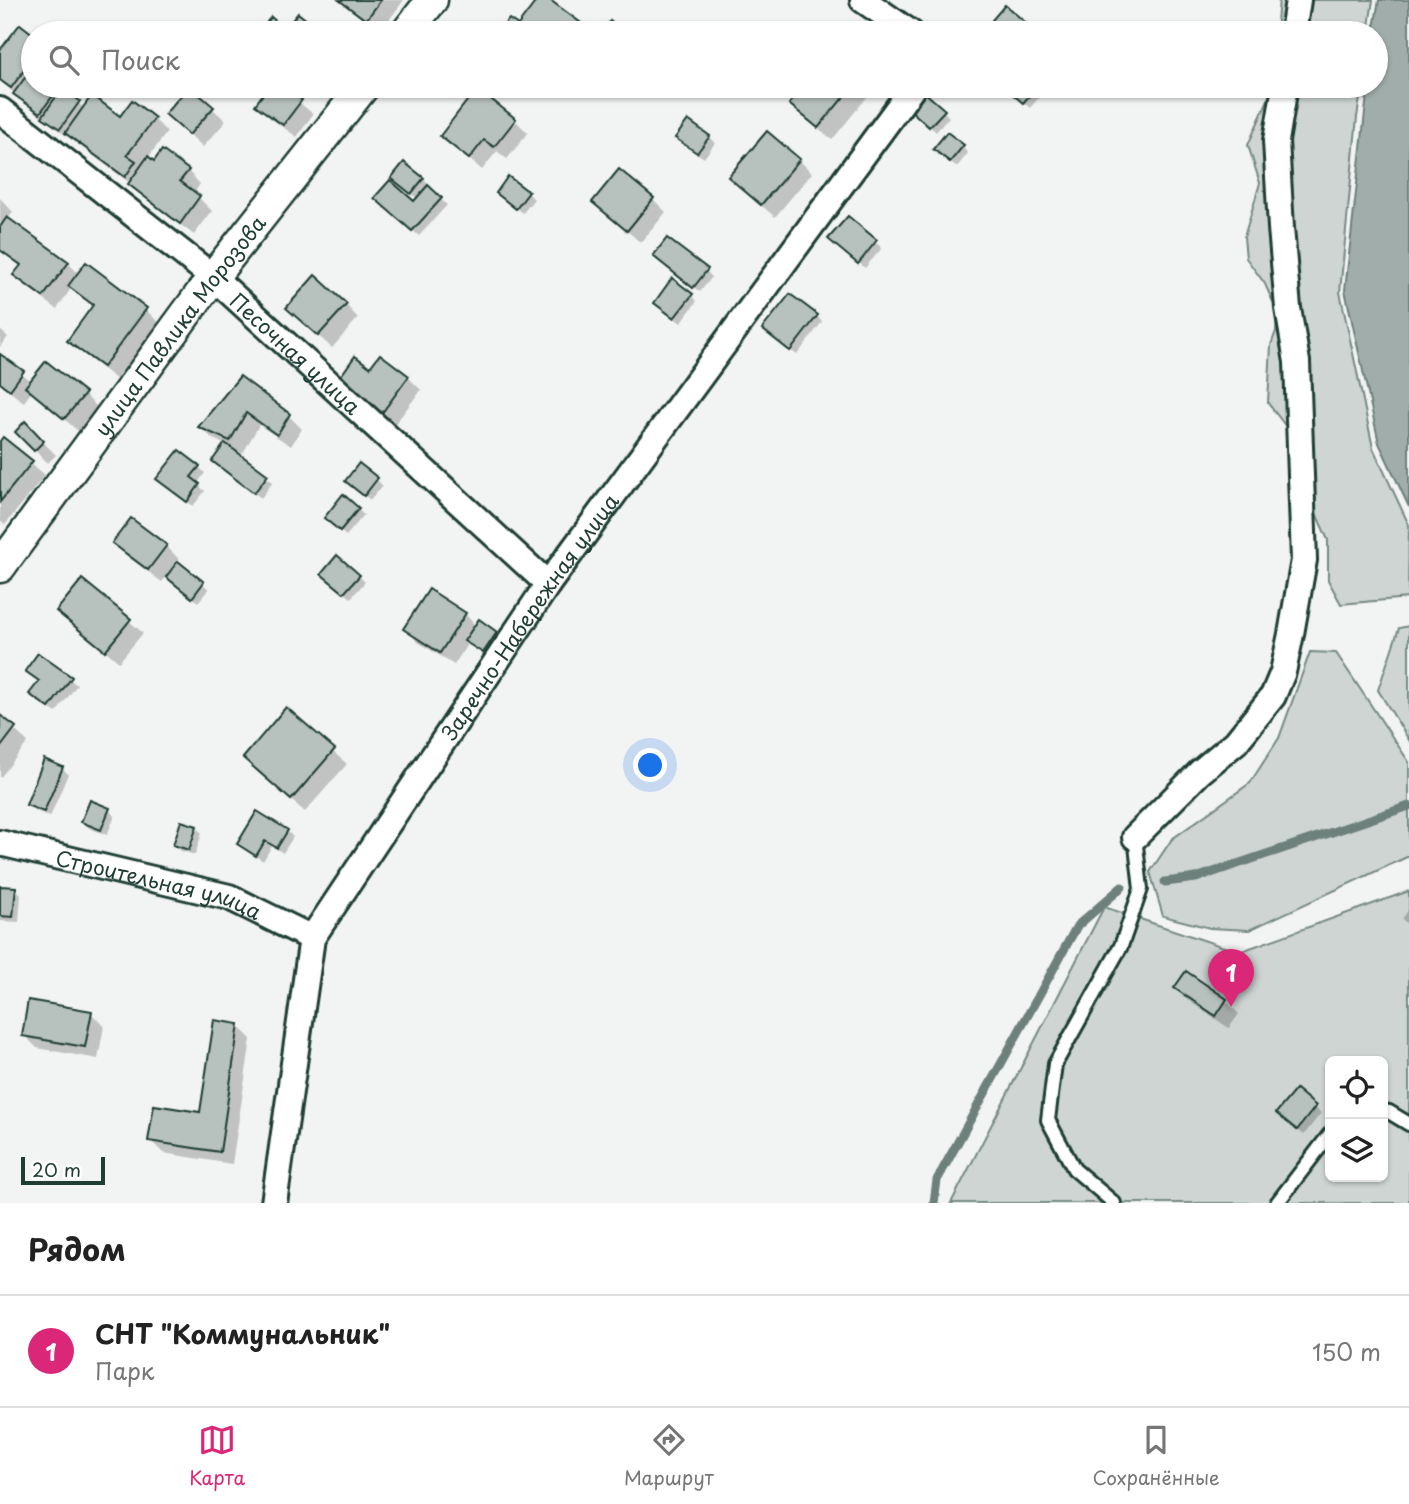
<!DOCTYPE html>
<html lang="ru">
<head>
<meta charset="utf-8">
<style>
	:root { --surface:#fff; --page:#f2f2f2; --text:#222; --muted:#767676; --line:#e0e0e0; --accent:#db2777 }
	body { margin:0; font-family:"Playpen Sans",sans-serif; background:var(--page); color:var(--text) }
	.controls { position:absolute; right:21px; bottom:21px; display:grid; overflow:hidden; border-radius:10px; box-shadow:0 2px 5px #0004 }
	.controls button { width:63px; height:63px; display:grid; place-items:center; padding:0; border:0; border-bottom:2px solid var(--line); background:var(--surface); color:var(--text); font:35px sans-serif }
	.scale { position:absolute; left:21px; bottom:18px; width:84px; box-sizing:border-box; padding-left:7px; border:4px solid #1f3d34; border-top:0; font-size:19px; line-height:24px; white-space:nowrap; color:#1f3d34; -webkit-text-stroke:5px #fff; paint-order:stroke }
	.you { position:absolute; left:651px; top:766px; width:24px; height:24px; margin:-18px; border:5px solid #fff; border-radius:50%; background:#1a73e8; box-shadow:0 0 0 10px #1a73e833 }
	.badge { display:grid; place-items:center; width:46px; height:46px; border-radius:50%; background:var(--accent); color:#fff; font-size:23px; font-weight:700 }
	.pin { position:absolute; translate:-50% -58px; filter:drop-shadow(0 2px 4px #0008) }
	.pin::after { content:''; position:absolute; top:37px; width:24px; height:21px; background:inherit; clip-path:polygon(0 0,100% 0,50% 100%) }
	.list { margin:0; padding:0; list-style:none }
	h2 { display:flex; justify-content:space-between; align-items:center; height:91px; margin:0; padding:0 28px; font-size:30px }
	h2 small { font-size:23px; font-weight:400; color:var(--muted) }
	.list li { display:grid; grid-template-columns:46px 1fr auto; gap:21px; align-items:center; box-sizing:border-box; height:112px; padding:0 28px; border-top:2px solid var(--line) }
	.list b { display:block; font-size:26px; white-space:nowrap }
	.list p { margin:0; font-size:23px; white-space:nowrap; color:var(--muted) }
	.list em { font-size:23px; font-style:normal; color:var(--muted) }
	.icon { flex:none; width:38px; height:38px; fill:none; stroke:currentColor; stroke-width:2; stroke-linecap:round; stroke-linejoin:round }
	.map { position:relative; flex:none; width:1409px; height:1203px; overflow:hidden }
	.search { position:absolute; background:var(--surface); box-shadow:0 2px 5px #0004; left:21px; right:21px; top:21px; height:77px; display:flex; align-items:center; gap:18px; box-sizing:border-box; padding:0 24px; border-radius:38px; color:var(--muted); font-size:26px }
	.sheet { height:203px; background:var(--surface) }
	nav { display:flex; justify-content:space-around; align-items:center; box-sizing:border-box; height:98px; border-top:2px solid var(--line); background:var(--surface); font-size:19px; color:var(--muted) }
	nav a { display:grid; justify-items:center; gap:4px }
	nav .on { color:var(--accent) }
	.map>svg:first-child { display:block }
</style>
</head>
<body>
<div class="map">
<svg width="1409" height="1203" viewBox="0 0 1409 1203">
	<rect width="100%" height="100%" fill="#f2f3f3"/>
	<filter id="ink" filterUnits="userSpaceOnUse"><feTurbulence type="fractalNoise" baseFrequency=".0143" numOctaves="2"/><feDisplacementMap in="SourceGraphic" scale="14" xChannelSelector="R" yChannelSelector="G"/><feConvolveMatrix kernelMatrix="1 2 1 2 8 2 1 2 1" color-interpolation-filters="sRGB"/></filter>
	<g filter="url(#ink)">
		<g fill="#ced5d3" stroke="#768984" stroke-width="2" fill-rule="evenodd">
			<path d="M1279 0H1373L1368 33H1276Z"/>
			<path d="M1271 86H1362L1357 117 1340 292 1373 448 1409 525 1408 598 1341 604 1328 580V540L1311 502 1293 436 1268 403 1271 345 1276 331 1277 311 1265 284 1246 258 1244 237 1260 183 1248 145 1270 95Z"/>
			<path d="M1409 626V740L1378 690 1399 628Z"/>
			<path d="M1310 652 1336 653 1409 762V856L1249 930 1210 928 1163 916 1150 872 1172 839 1250 783 1279 738Z"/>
			<path d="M1409 891V1203H951L1104 907 1239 952ZM1330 1061H1383V1177H1330Z"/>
		</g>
		<path fill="#a1adaa" stroke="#6d807b" stroke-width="2" d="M1379 0H1409V507L1379 443 1345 290 1368 86H1376V33H1373Z"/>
		<g fill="#0003">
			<path d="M337 0H404L380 32Z"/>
			<path d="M540 0H547L588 33H501L510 21 519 28Z"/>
			<path d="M20 26 33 36V86H65L75 96 73 99 84 108 121 118 154 119 167 132 148 158 155 163 188 171 200 184 194 193 212 211 194 235 143 196 130 183 57 129 0 81V53Z"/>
			<path d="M853 28 860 33H848Z"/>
			<path d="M125 86H143L136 95Z"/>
			<path d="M271 86H280L313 114 297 137 270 118 257 105Z"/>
			<path d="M313 86H326L321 92Z"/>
			<path d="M537 86H556L549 95Z"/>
			<path d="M806 86H876L832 140 791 104Z"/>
			<path d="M1004 86H1049L1030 108Z"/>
			<path d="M190 88 226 121 203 147 180 126Z"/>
			<path d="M943 111 949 117 936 132 916 114Z"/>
			<path d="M515 120 528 133 507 159 497 151 482 170 442 136Z"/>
			<path d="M709 137 715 143 704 158 684 144Z"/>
			<path d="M962 147 968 153 957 167 942 155Z"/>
			<path d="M799 160 812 173 775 217 743 190Z"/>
			<path d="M423 179 429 185 427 187 447 205 419 236 383 204H414L418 199 399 184Z"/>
			<path d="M528 193 534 199 523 213 504 198Z"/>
			<path d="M0 198 13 212 8 219 68 263 79 274 86 264 146 310 159 323 116 379 82 353 69 340 94 307 72 287 57 309 28 288 16 275 21 267 0 250Z"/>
			<path d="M653 199 666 212 641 243 594 202Z"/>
			<path d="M848 218 882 248 865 268 837 245Z"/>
			<path d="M661 262 706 271 712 277 700 292Z"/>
			<path d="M691 295 697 301 681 323 662 309Z"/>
			<path d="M346 305 358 318 332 348 302 321Z"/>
			<path d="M817 316 822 322 797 355 770 335Z"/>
			<path d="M0 330 8 337 0 347Z"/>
			<path d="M0 357 32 382 84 394 97 407 78 431 32 391 24 402 2 386Z"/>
			<path d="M371 369 408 377 421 390 392 428 350 396Z"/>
			<path d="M240 379 289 416 302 429 291 446 259 425 243 453 233 451 273 482 261 498 220 467 226 445 213 439 200 427Z"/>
			<path d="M25 424 56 455 48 463 17 432Z"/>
			<path d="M3 439 45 475 5 525 0 521V443Z"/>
			<path d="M199 467 205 473 197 484 205 491 193 506 165 485Z"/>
			<path d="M377 480 383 486 370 500 354 486Z"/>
			<path d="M343 497 364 515 346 536 332 524Z"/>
			<path d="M114 543 166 546 179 559 176 562 209 589 198 602 167 576 162 582 127 556Z"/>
			<path d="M359 576 365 582 351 598 329 580Z"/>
			<path d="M82 581 143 633 119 662 58 611Z"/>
			<path d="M429 592 465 614 476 626 496 633 502 639 490 658 468 643 454 665 418 642 405 629Z"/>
			<path d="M38 655 77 685 56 713 38 700 40 682Z"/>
			<path d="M286 710 347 764 305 812 258 771Z"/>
			<path d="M0 717 28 742 0 778Z"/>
			<path d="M62 768 68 774 50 817 34 810 28 804Z"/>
			<path d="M109 810 115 816 107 835 89 828 83 822Z"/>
			<path d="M196 827 202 833 195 855 181 851 175 845Z"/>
			<path d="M287 831 293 837 283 853 272 846 263 861 239 844Z"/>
			<path d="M0 887 15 888 21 894 19 922 0 921Z"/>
			<path d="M1409 909V926L1402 919Z"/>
			<path d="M1186 973 1226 1001 1239 1014 1229 1028 1189 1001 1176 988Z"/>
			<path d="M91 1013 104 1026 98 1059 37 1048 24 1035Z"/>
			<path d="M238 1026 251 1039 232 1164 163 1153 150 1140 202 1114Z"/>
			<path d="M1296 1091 1321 1113 1304 1135 1284 1119Z"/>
		</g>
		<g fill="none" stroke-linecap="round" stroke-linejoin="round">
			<g stroke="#6d807b" stroke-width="9">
				<path d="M1165 882 1196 878 1409 806"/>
				<path d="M934 1203 937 1180 1077 926 1122 887"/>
			</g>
		</g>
		<g fill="#b7c1bd" stroke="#1f3d34" stroke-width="2">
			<path d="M339 0H381L366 20Z"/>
			<path d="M537 0H550L581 23 573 33H498L509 19 518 25Z"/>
			<path d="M1005 5 1038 33H1008L992 20Z"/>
			<path d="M298 13 323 33H258L271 17 285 29Z"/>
			<path d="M610 21 625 33H600Z"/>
			<path d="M20 24 33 34V58L11 88 0 80V50Z"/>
			<path d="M33 67V86H60L40 113 13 94Z"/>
			<path d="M189 86 214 107 189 135 165 114Z"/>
			<path d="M269 86H283L302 100 283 125 255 105Z"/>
			<path d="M803 86H853L818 128 789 104Z"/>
			<path d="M1003 86H1038L1023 103Z"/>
			<path d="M62 88 80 101 60 129 42 117Z"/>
			<path d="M477 88 516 119 494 147 484 140 469 159 440 136Z"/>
			<path d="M923 91 945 110 929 127 908 108Z"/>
			<path d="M92 95 120 116 132 100 155 118 127 155 136 161 125 177 65 133Z"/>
			<path d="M688 120 710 136 697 153 675 138Z"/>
			<path d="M767 131 800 159 761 205 728 177Z"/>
			<path d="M947 132 964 145 950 162 933 149Z"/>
			<path d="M162 150 189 170 180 181 200 196 180 224 128 184 148 156 154 161Z"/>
			<path d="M404 162 424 178 411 194 391 178Z"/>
			<path d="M619 169 654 198 627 231 592 202Z"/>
			<path d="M508 176 529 192 516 209 496 193Z"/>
			<path d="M390 180 414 201 428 185 442 198 412 231 374 198Z"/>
			<path d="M848 216 877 240 858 264 828 239Z"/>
			<path d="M7 217 69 262 43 297 13 275 21 265 0 250V227Z"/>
			<path d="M667 238 708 269 693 288 653 256Z"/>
			<path d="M86 262 147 308 103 367 67 341 93 305 68 286Z"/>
			<path d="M315 275 347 304 318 336 286 308Z"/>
			<path d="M672 278 693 294 674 318 654 303Z"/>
			<path d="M790 294 818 315 790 351 762 329Z"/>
			<path d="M0 354 24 371 10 390 0 383Z"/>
			<path d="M380 354 409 376 379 417 335 384 355 356 370 367Z"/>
			<path d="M46 361 86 393 64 419 25 387Z"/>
			<path d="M240 376 290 414 277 435 246 413 230 441 198 427Z"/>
			<path d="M25 421 44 441 34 451 15 432Z"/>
			<path d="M3 437 33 461 0 502V441Z"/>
			<path d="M225 443 268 475 254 493 212 461Z"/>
			<path d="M179 450 200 466 191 477 200 484 187 502 156 479Z"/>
			<path d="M359 463 378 478 364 496 345 481Z"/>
			<path d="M343 494 359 508 340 531 324 518Z"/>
			<path d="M131 518 167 545 148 570 112 543Z"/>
			<path d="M337 555 360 575 344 593 321 574Z"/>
			<path d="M178 561 204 582 192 598 166 577Z"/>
			<path d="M82 579 131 619 105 651 56 611Z"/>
			<path d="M429 589 466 613 440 653 403 629Z"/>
			<path d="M479 619 497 632 483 653 464 641Z"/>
			<path d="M38 653 72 677 49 708 29 694 39 681 25 671Z"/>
			<path d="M286 707 335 749 291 800 243 758Z"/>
			<path d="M0 715 16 727 0 748Z"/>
			<path d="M44 759 63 767 44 812 26 805Z"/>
			<path d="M90 800 110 808 101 830 81 822Z"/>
			<path d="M257 811 288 830 277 848 265 841 256 856 237 844Z"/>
			<path d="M181 821 197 826 189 850 173 845Z"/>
			<path d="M0 886 16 887 13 917 0 916Z"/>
			<path d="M1186 971 1227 999 1216 1016 1174 988Z"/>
			<path d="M28 1000 92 1011 85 1047 22 1036Z"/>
			<path d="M214 1020 239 1024 220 1152 148 1141 154 1105 200 1112Z"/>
			<path d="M1296 1089 1316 1106 1297 1130 1276 1113Z"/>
		</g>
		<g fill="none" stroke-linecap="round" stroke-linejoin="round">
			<defs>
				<g id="service">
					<path d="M1383 1111 1389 1112 1409 1124"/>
					<path d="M1114 1203 1074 1169 1048 1120 1055 1064 1121 946 1141 889 1135 837"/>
					<path d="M1277 1203 1330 1134"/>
				</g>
				<g id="minor">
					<path d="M863 0 911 33"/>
					<path d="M1293 33 1298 0"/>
					<path id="s1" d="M0 110 213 277 548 584"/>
					<path d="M1135 837 1200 772 1236 742 1273 696 1283 672 1291 634 1304 560 1297 362 1288 308 1281 228 1276 141 1285 86"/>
					<path id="s2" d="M0 843 229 897 312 938"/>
					<path id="s3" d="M274 1203 312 938 548 584 914 86"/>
				</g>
				<g id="tertiary">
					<path d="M406 33 432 0"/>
					<path id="s4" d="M0 567 213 277 364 86"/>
				</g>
			</defs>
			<use href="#service" stroke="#1f3d34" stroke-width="18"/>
			<use href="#minor" stroke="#1f3d34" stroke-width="30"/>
			<use href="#tertiary" stroke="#1f3d34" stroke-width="35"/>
			<use href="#service" stroke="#fff" stroke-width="12"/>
			<use href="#minor" stroke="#fff" stroke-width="24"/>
			<use href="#tertiary" stroke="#fff" stroke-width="30"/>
		</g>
	</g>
	<g text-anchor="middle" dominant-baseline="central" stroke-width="6" stroke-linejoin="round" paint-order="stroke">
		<g font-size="21" fill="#1f3d34" stroke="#fff">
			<text stroke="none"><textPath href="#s4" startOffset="301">улица Павлика Морозова</textPath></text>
			<text stroke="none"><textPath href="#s1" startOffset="383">Песочная улица</textPath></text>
			<text stroke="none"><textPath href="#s3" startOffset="656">Заречно-Набережная улица</textPath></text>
			<text stroke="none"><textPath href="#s2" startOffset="164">Строительная улица</textPath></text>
		</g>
	</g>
</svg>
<div class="controls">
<button><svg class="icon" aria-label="locate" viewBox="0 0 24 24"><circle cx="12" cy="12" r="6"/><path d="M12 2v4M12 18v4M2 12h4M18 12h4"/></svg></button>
<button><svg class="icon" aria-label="layers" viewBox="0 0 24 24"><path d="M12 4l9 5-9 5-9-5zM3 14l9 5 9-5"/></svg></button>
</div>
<div class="scale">20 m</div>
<div class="you"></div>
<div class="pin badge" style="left:1231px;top:1007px">1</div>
<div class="search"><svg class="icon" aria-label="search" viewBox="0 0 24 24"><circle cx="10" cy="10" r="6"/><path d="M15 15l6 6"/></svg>Поиск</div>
</div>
<section class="sheet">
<h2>Рядом<small></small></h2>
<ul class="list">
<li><span class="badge">1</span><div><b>СНТ &quot;Коммунальник&quot;</b><p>Парк</p></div><em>150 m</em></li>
</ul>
</section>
<nav>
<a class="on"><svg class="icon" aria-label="map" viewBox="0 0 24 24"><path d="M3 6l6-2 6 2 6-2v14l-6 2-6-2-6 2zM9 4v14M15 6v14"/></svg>Карта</a>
<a><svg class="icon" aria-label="directions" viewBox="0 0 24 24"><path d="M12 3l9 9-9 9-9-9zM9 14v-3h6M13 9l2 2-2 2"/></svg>Маршрут</a>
<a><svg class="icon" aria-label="saved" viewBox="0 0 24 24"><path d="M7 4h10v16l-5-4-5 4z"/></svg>Сохранённые</a>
</nav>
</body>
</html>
